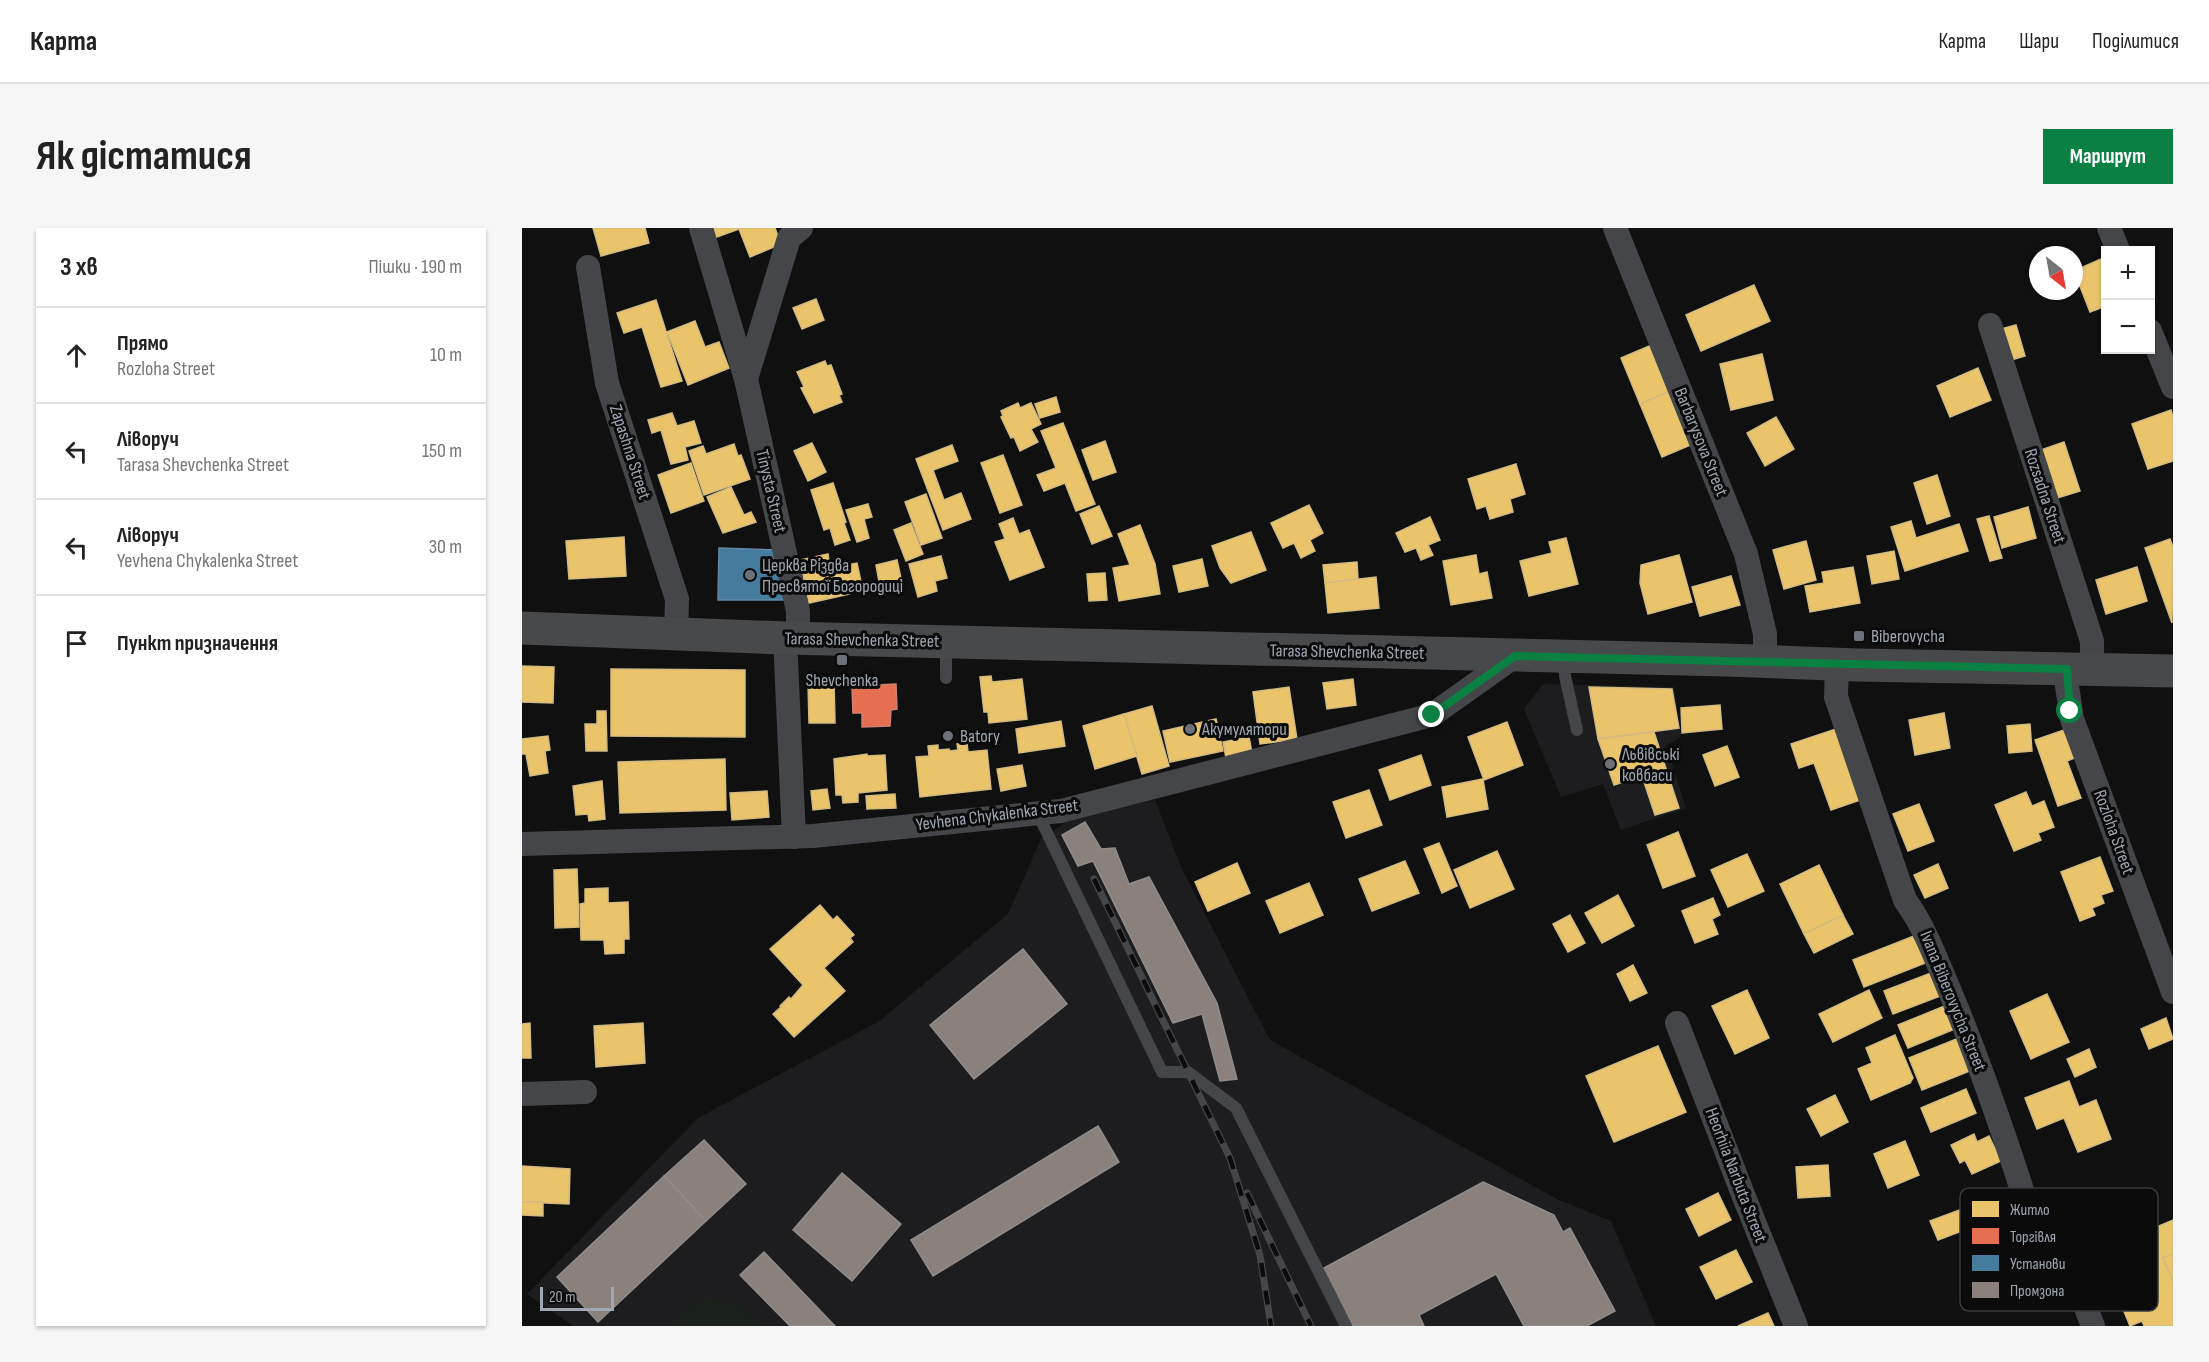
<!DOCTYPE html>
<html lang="uk">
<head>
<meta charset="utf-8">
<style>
	:root { --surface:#fff; --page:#f6f6f6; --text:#222; --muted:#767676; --line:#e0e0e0; --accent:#0b8043 }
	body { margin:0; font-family:"Sofia Sans Condensed",sans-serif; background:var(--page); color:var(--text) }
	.controls { position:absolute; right:18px; top:18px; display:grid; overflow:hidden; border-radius:0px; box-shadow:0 2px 4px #0004 }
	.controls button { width:54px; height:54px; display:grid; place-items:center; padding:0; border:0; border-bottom:2px solid var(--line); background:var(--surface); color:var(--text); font:30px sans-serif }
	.compass { position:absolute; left:1507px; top:18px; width:54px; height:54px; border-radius:50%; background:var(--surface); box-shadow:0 2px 4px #0004; rotate:149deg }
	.scale { position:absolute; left:18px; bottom:15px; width:74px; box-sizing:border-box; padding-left:6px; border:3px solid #9fa7b3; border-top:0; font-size:16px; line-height:21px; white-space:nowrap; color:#9fa7b3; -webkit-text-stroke:4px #0b0b0c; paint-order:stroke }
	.stop { position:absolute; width:18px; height:18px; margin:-14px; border:4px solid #0b8043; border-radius:50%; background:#fff }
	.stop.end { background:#0b8043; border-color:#fff; box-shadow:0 2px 6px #0008 }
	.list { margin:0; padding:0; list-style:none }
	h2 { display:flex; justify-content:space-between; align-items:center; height:78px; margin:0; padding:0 24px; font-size:26px }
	h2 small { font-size:20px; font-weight:400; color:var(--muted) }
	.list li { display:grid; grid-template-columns:39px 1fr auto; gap:18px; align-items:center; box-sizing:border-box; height:96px; padding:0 24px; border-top:2px solid var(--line) }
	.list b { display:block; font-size:22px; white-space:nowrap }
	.list p { margin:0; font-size:20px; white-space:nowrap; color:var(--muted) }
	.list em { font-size:20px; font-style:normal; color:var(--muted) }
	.icon { flex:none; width:33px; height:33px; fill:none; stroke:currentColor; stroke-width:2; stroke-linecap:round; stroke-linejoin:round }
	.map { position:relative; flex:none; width:1651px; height:1098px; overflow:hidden; border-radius:0px }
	header { display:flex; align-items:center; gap:36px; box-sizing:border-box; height:84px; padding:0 30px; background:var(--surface); border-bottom:2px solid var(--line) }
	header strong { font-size:28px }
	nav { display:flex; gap:33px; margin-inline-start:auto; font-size:21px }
	.intro { display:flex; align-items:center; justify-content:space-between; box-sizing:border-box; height:144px; padding:0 36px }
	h1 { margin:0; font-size:42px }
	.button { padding:15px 27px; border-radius:0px; background:var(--accent); color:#fff; font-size:21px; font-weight:700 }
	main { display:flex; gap:36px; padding:0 36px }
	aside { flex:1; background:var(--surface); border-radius:0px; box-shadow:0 2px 4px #0004 }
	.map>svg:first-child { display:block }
</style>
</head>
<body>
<header>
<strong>Карта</strong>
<nav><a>Карта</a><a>Шари</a><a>Поділитися</a></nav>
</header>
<div class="intro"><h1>Як дістатися</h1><a class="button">Маршрут</a></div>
<main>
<aside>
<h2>3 хв<small>Пішки · 190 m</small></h2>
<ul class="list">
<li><svg class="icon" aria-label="ahead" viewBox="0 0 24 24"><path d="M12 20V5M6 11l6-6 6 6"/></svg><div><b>Прямо</b><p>Rozloha Street</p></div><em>10 m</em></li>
<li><svg class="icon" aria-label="left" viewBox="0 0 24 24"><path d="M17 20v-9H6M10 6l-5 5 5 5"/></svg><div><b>Ліворуч</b><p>Tarasa Shevchenka Street</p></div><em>150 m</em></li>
<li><svg class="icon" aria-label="left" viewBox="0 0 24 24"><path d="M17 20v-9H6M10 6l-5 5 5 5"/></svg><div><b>Ліворуч</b><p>Yevhena Chykalenka Street</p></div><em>30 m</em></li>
<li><svg class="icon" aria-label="arrive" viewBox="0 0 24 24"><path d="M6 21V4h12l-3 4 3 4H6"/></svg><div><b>Пункт призначення</b></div></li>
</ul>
</aside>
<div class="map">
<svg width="1651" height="1098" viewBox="0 0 1651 1098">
	<rect width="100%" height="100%" fill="#101011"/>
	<g fill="#1d1d1f">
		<path d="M1021 456 1152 459 1159 509 1144 517 1164 580 1099 602 1081 556 1039 569 1002 481Z"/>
		<path d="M633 572 660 641 748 812 1035 971 1089 993 1134 1098H51L5 1066 176 890 356 794 486 686 519 611 553 588Z"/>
	</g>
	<path fill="#1a211b" d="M183 1069 214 1077 238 1098H151L152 1093Z"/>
	<g fill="#e9c46a" stroke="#d3bb80" stroke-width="1.5">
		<path d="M71 0H123L127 15 79 28Z"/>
		<path d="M188 0H253L259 16 228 29 217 1 192 10Z"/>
		<path d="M1579 31 1584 42V78L1568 84 1552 43Z"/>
		<path d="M1232 57 1248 93 1179 123 1164 87Z"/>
		<path d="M294 71 302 92 280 101 271 80Z"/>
		<path d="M134 72 160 153 139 159 120 99 102 105 95 85Z"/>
		<path d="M173 93 183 119 197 114 207 140 166 157 145 104Z"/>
		<path d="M1494 97 1503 128 1489 132 1479 101Z"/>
		<path d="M1132 116 1151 162 1118 176 1099 130Z"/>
		<path d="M1240 126 1251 172 1209 182 1198 136Z"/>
		<path d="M303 133 305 138 309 137 320 166 317 167 320 174 292 185 279 160 282 159 275 144Z"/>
		<path d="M1456 140 1469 172 1428 189 1415 158Z"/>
		<path d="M1151 162 1173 215 1140 229 1118 176Z"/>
		<path d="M534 169 538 184 518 190 513 176Z"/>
		<path d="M496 175 498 180 509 175 519 196 509 201 516 214 498 223 492 209 489 210 479 189 481 188 479 183Z"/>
		<path d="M1649 182 1651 189V233L1626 241 1610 196Z"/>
		<path d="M150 185 155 198 172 193 179 215 163 219 166 232 149 236 139 202 130 205 126 192Z"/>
		<path d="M1254 189 1272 221 1243 238 1225 205Z"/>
		<path d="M541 195 573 276 554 283 543 255 522 263 515 247 534 240 519 203Z"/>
		<path d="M583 213 594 244 571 252 560 222Z"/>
		<path d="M1542 214 1558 263 1535 270 1519 222Z"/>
		<path d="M290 215 304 244 286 253 272 223Z"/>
		<path d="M212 216 216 228 219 227 228 251 182 267 167 223 181 218 184 226Z"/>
		<path d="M430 217 436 233 411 242 422 272 439 265 449 291 421 302 394 231Z"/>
		<path d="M481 227 500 277 478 285 459 235Z"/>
		<path d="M169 235 182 273 149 285 136 247Z"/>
		<path d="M994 236 1003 266 988 271 991 284 968 291 964 278 955 281 946 251Z"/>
		<path d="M1415 247 1428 288 1405 296 1392 255Z"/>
		<path d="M311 255 324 294 322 295 328 312 313 317 308 300 302 302 289 262Z"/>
		<path d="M209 259 222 287 229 284 234 294 201 305 185 269Z"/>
		<path d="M404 266 420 310 399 317 383 274Z"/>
		<path d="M346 276 350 289 342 291 347 310 335 314 324 282Z"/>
		<path d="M787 277 801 305 788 312 793 323 779 330 772 315 761 320 749 295Z"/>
		<path d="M577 278 590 308 570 316 558 286Z"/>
		<path d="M1506 279 1514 310 1480 320 1472 289Z"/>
		<path d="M1467 288 1480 330 1468 333 1455 291Z"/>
		<path d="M908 289 918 312 906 317 911 327 899 332 894 320 883 324 874 305Z"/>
		<path d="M491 290 497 306 507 302 522 339 488 352 473 314 483 311 477 296Z"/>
		<path d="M1389 293 1394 310 1437 296 1446 323 1383 343 1369 299Z"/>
		<path d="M389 295 401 326 384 333 372 302Z"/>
		<path d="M618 297 633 336 638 366 597 373 591 340 608 337 596 306Z"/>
		<path d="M729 304 744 342 709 355 698 340 690 318Z"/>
		<path d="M102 309 104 348 47 351 44 313Z"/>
		<path d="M1044 310 1056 356 1007 368 998 333 1030 325 1027 314Z"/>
		<path d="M1648 311 1651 319 1650 395 1623 320Z"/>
		<path d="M1284 313 1294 352 1262 361 1251 322Z"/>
		<path d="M1372 323 1377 351 1350 356 1345 328Z"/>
		<path d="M306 326 308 340 335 335 341 363 287 375 278 332Z"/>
		<path d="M954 327 957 346 965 344 970 370 929 377 921 333Z"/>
		<path d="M1157 327 1170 374 1126 386 1118 355 1119 337Z"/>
		<path d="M419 328 425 350 413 353 415 363 396 369 387 336Z"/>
		<path d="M680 331 686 358 657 364 651 338Z"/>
		<path d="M375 332 380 355 358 359 354 337Z"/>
		<path d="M835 334 836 351 803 355 801 337Z"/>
		<path d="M1331 339 1338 375 1288 384 1283 358 1302 355 1300 344Z"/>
		<path d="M1615 339 1625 373 1584 386 1574 352Z"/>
		<path d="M583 345 585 372 567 373 565 346Z"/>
		<path d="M1209 348 1218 377 1178 388 1170 359Z"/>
		<path d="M854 349 857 380 806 385 803 355Z"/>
		<path d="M0 438 32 439 31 475 0 474Z"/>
		<path d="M89 441 223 442V509L89 508Z"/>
		<path d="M469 448 470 454 500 451 505 491 467 495 466 484H462L458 449Z"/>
		<path d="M831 451 834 477 805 481 801 455Z"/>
		<path d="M312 454 313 495H287L286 455Z"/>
		<path d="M767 459 775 511 738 516 731 464Z"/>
		<path d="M1067 459 1150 461 1157 500 1076 511Z"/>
		<path d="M1198 477 1200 501 1160 505 1159 480Z"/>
		<path d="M630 478 647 538 620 546 602 486Z"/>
		<path d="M75 483H84L85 523H64L63 496H75Z"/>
		<path d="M1422 485 1428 520 1393 527 1387 492Z"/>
		<path d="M602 486 615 528 573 541 561 498Z"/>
		<path d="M694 491 701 523 648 534 641 503Z"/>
		<path d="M539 493 543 518 497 525 494 501Z"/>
		<path d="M985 494 1001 537 962 552 946 509Z"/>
		<path d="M1508 496 1510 523 1487 525 1485 498Z"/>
		<path d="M1317 500 1341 571 1309 582 1292 535 1277 540 1269 516Z"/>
		<path d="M1545 501 1555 529 1545 533 1559 570 1536 578 1513 512Z"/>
		<path d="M1132 504 1157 580 1133 587 1120 548 1092 557 1076 511Z"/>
		<path d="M26 508 28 522 23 523 26 545 8 548 4 526H0V511Z"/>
		<path d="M727 509 730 525 704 530 701 514Z"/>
		<path d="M445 515 446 524 465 522 469 561 398 569 394 529 407 528 406 518 416 517V522L427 521 428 523 436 522 435 516Z"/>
		<path d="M1205 518 1217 549 1193 558 1181 527Z"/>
		<path d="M345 526V528L363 527 365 562 336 565V574L321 575 320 567H314L312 531Z"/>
		<path d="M899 527 909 557 868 572 857 542Z"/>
		<path d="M203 531 204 582 98 585 96 534Z"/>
		<path d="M500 537 504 558 479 563 475 541Z"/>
		<path d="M961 551 966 581 925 589 920 559Z"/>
		<path d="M80 553 83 591 67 593 66 586 54 587 51 558Z"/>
		<path d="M305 561 308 580 291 582 289 563Z"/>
		<path d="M847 562 860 597 824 610 811 574Z"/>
		<path d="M245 563 247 589 210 592 208 565Z"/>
		<path d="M1504 564 1510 578 1522 573 1532 599 1516 605 1519 612 1492 623 1473 577Z"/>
		<path d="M373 566 374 580 345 581 344 568Z"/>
		<path d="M1397 576 1412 613 1386 623 1371 586Z"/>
		<path d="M1156 604 1173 648 1141 660 1125 617Z"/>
		<path d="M917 615 935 658 920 665 902 621Z"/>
		<path d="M975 623 992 661 948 680 932 642Z"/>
		<path d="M1225 626 1242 663 1206 679 1189 642Z"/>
		<path d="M1578 629 1591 663 1579 667 1582 675 1570 680 1573 687 1558 693 1539 644Z"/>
		<path d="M883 633 897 665 850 683 837 651Z"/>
		<path d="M715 635 728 665 686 683 673 654Z"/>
		<path d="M1416 636 1426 660 1403 670 1392 647Z"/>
		<path d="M1297 637 1321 687 1282 706 1258 656Z"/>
		<path d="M55 641 57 699 33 700 32 642Z"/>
		<path d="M787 655 801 687 758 705 744 673Z"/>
		<path d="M86 660V675L106 674 107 711H102V725L83 726 82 712H59L58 676 63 675V661Z"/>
		<path d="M1096 667 1112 698 1080 715 1063 685Z"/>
		<path d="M1191 670 1198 687 1190 691 1196 706 1173 715 1160 683Z"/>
		<path d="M298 677 311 692 315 688 332 707 328 710 331 714 302 740 323 763 272 809 251 786 259 779 258 778 267 769 269 771 281 757 248 721Z"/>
		<path d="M1048 687 1063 715 1046 724 1031 696Z"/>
		<path d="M1321 687 1331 706 1292 725 1282 706Z"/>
		<path d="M1392 708 1403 735 1342 759 1331 732Z"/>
		<path d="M1111 737 1125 765 1108 773 1095 746Z"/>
		<path d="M1409 745 1418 768 1371 786 1362 763Z"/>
		<path d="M1225 762 1247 810 1213 826 1190 778Z"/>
		<path d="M1347 762 1360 790 1311 814 1297 786Z"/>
		<path d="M1525 766 1547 814 1509 831 1488 783Z"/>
		<path d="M1425 777 1435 800 1386 820 1376 797Z"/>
		<path d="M1644 790 1651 811 1627 821 1619 801Z"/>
		<path d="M8 795 9 830H0V796Z"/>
		<path d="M121 795 123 835 74 839 72 798Z"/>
		<path d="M1373 807 1391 850 1388 855 1349 872 1336 841 1350 835 1344 820Z"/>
		<path d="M1437 810 1450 842 1400 862 1387 830Z"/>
		<path d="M1136 818 1164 884 1092 914 1064 848Z"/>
		<path d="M1567 821 1574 839 1553 849 1545 831Z"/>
		<path d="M1547 853 1557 879 1574 872 1589 911 1556 924 1542 890 1515 901 1503 870Z"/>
		<path d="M1444 861 1454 885 1409 904 1399 880Z"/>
		<path d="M1313 867 1326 894 1299 908 1285 881Z"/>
		<path d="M1452 906 1455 914 1467 908 1479 933 1450 946 1443 932 1438 935 1429 917Z"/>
		<path d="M1383 913 1397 947 1366 960 1352 926Z"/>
		<path d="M1306 937 1308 968 1276 970 1274 939Z"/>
		<path d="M0 938 48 941 47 976 0 974Z"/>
		<path d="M1196 965 1209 992 1177 1008 1164 981Z"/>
		<path d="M0 974H21V988L0 987Z"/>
		<path d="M1443 980 1450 999 1416 1012 1408 993Z"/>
		<path d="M1651 992V1026L1641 1030 1651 1053V1098H1622L1620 1093 1608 1098 1577 1023Z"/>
		<path d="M1214 1022 1230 1054 1194 1071 1178 1039Z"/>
		<path d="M1651 1026V1053L1641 1030Z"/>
		<path d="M1246 1085 1252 1098H1216Z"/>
	</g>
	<path fill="#e76f51" stroke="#d1806e" stroke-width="1.5" d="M374 456 375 481 369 482 368 498 340 499V485H331L330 460 336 459V458Z"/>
	<path fill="#457b9d" stroke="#6088a4" stroke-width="1.5" d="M197 320 256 322 263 372H196Z"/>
	<g fill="#8a817c" stroke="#908c8c" stroke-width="1.5">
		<path d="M563 594 579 621 593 620 607 656 627 649 695 775 715 851 698 853 680 786 651 795 571 633 556 638 540 607Z"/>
		<path d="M501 721 545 776 452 851 408 797Z"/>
		<path d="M576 898 597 934 411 1048 389 1012Z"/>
		<path d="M182 912 224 956 184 993 142 948Z"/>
		<path d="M320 945 379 996 330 1053 271 1002Z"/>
		<path d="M142 948 184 993 76 1094 35 1049Z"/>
		<path d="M961 954 1032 987 1041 1004 1048 1000 1093 1083 1065 1098H1002L974 1046 897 1087 902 1098H831L800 1041Z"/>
		<path d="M242 1024 313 1098H268L218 1047Z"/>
	</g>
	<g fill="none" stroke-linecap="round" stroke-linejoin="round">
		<g stroke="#444649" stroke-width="12">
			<path d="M424 415V450"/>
			<path d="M1042 429 1043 448 1055 502"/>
			<path d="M515 584 640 844H666L714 880 824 1098"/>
			<path d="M1551 1047C1570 1013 1571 1011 1607 997"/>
		</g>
		<g stroke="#444649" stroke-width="24">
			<path d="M179 0 224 151 276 383V410"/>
			<path d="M1093 0 1224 326 1243 406V434"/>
			<path d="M1587 0 1596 22"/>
			<path d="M66 39 85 155 155 371 154 406"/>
			<path d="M1468 97 1570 413V441"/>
			<path d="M1628 103 1651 159"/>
			<path d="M224 151 267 10 279 0"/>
			<path d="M263 410 272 609"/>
			<path d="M1315 436 1314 469 1383 672C1404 701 1415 734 1429 766 1463 847 1490 929 1516 1012L1523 1024 1534 1036 1551 1047 1571 1098"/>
			<path d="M1545 441V458L1550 491 1651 764"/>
			<path d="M0 616 291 608 539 583 910 487 993 428"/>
			<path d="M1155 795 1222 969 1274 1098"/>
			<path d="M0 866 63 864"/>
		</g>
		<path stroke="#47494b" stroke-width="33" d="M0 400 263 410 1204 432 1336 437 1651 443"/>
		<defs>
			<g id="rail">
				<path d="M572 651 708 930 738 1027 749 1098"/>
				<path d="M725 965 789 1098"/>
			</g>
		</defs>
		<use href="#rail" stroke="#454649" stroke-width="7"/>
		<use href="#rail" stroke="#0b0b0c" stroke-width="4.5" stroke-dasharray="14" stroke-linecap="butt"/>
	</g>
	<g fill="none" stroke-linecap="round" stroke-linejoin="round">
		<path stroke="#0b8043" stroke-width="8" d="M910 487 993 428 1545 441 1548 483"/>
	</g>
	<g fill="#6d727a" stroke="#0b0b0c" stroke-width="2">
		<circle cx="228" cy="347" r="6"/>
		<rect x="1331" y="402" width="12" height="12" rx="3"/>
		<rect x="314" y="426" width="12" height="12" rx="3"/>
		<circle cx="668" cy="501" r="6"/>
		<circle cx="426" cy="508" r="6"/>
		<circle cx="1088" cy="536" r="6"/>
	</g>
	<g text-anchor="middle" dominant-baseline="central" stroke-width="6" stroke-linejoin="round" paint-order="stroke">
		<g font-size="18" fill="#9fa7b3" stroke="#0b0b0c">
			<text transform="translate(1179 214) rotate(68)">Barbarysova Street</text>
			<text transform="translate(108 224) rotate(72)">Zapashna Street</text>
			<text transform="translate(249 263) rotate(77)">Tinysta Street</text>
			<text transform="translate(1523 268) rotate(72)">Rozsadna Street</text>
			<text transform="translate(340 412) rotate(1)">Tarasa Shevchenka Street</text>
			<text transform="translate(825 424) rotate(1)">Tarasa Shevchenka Street</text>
			<text transform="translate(475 587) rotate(-7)">Yevhena Chykalenka Street</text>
			<text transform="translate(1592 604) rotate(70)">Rozloha Street</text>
			<text transform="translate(1431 773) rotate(68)">Ivana Biberovycha Street</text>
			<text transform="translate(1214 947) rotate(69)">Heorhiia Narbuta Street</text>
		</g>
		<g font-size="18" fill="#9fa7b3" stroke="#0b0b0c" text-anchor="start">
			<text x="240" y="337">Церква Різдва<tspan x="240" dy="21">Пресвятої Богородиці</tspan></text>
			<text x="1349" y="408">Biberovycha</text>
			<text x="320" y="452" text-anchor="middle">Shevchenka</text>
			<text x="680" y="501">Акумулятори</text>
			<text x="438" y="508">Batory</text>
			<text x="1100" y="526">Львівські<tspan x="1100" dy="21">ковбаси</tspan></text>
		</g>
	</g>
	<rect x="1438" y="960" width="198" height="123" rx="9" fill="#0b0b0c" stroke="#373a3e" stroke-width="1.5"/>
	<rect x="1450" y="973" width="27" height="16" fill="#e9c46a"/>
	<rect x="1450" y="1000" width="27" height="16" fill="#e76f51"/>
	<rect x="1450" y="1027" width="27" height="16" fill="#457b9d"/>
	<rect x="1450" y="1054" width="27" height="16" fill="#8a817c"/>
	<g font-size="16" fill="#9fa7b3">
		<text x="1488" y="987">Житло</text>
		<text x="1488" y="1014">Торгівля</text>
		<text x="1488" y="1041">Установи</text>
		<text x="1488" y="1068">Промзона</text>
	</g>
</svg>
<div class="controls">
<button>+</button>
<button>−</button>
</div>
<svg class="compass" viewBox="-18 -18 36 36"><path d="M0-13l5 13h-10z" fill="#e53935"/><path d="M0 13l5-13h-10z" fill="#767676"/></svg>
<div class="scale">20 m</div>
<div class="stop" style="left:1548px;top:483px"></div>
<div class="stop end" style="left:910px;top:487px"></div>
</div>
</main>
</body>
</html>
